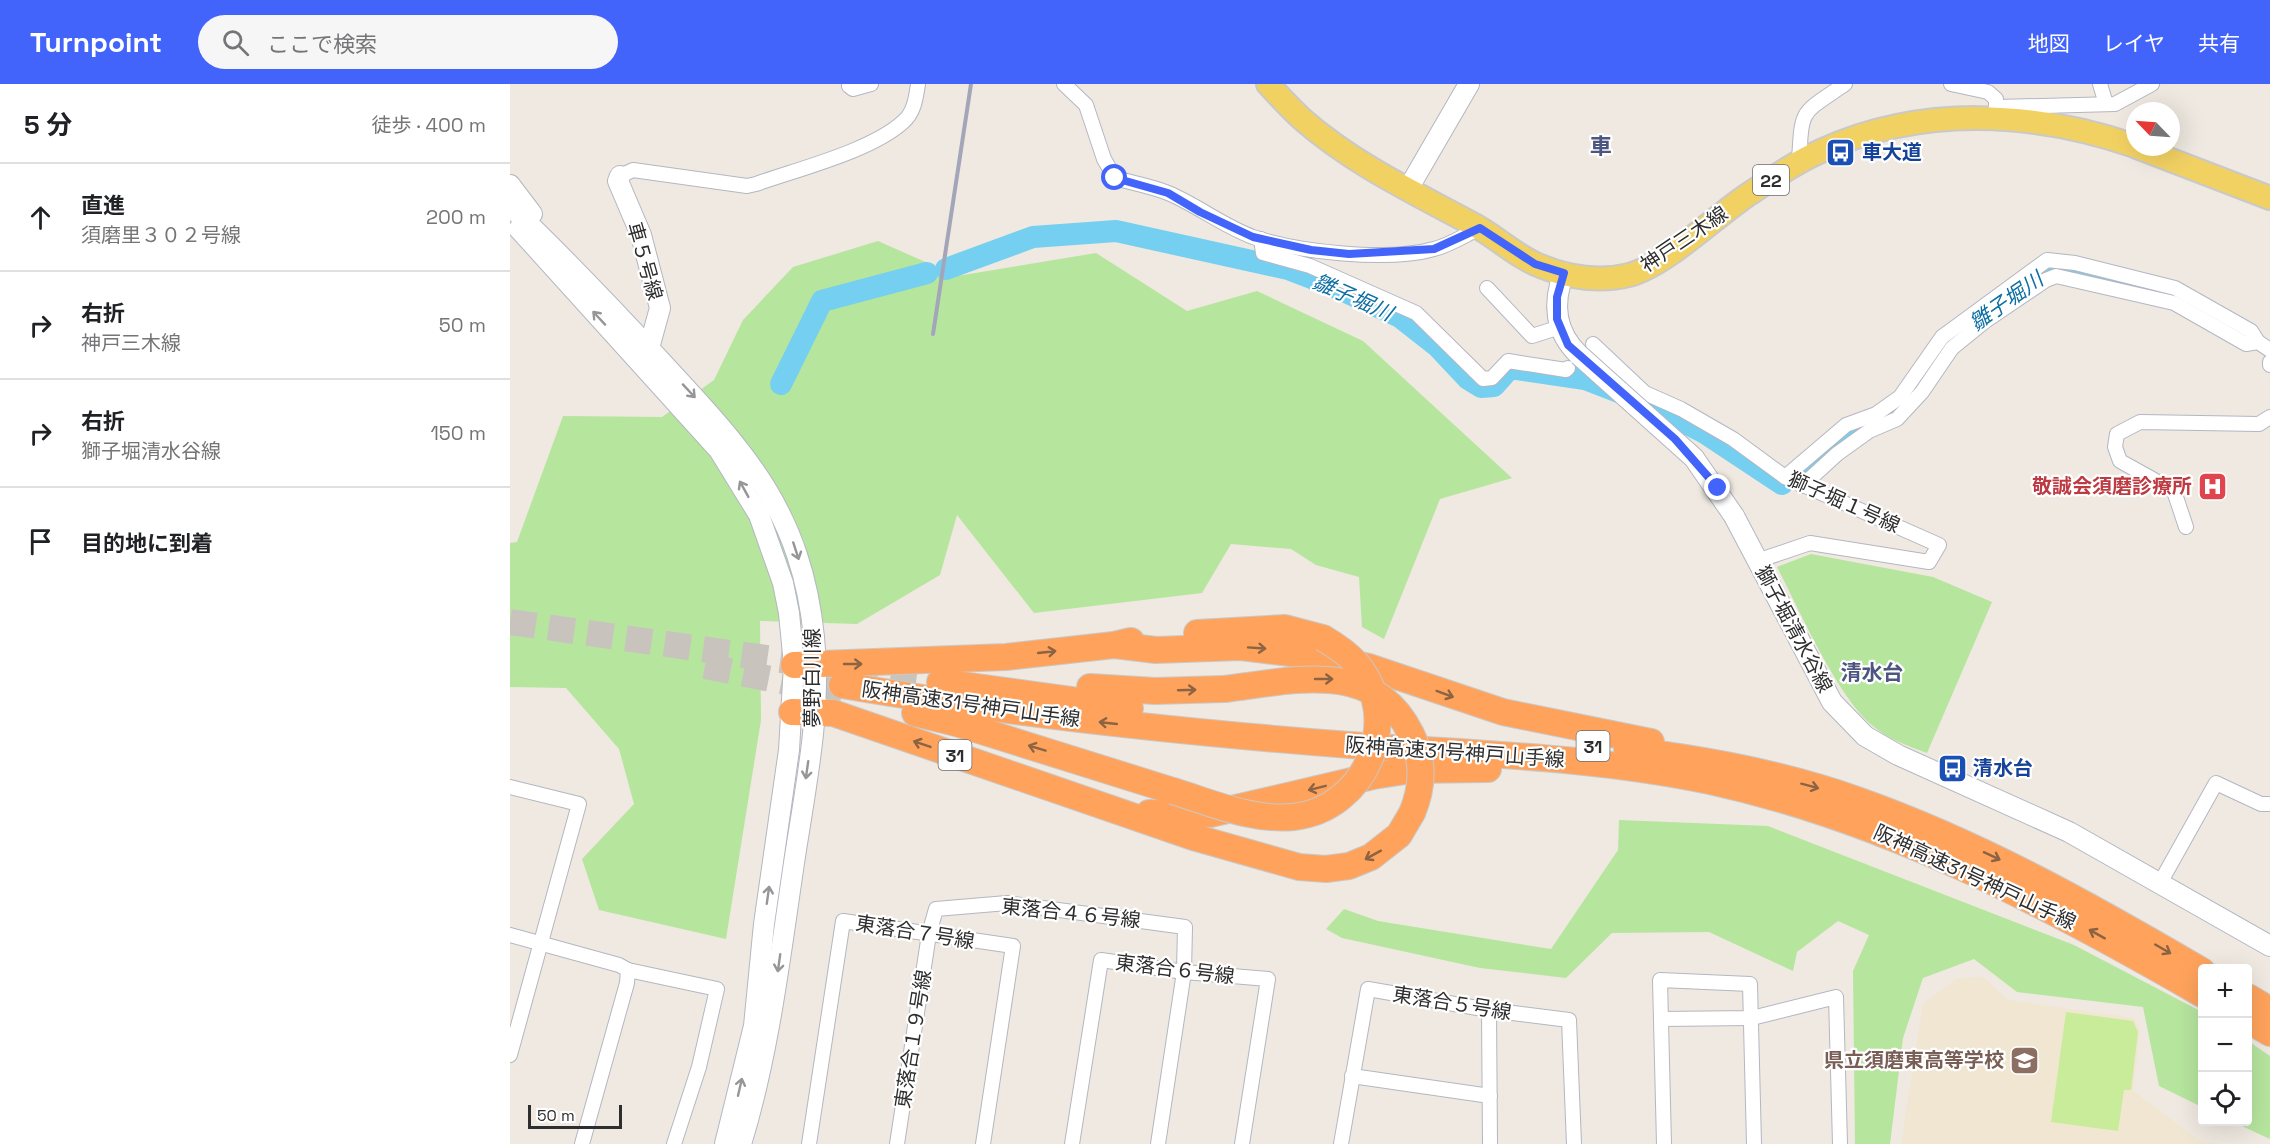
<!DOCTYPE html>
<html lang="ja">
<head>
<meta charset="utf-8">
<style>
	:root { --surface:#fff; --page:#f6f6f6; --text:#202124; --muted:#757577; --line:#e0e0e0; --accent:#4264fb }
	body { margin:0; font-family:"Space Grotesk","Noto Sans JP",sans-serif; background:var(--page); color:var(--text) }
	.controls { position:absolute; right:18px; bottom:18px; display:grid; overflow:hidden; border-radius:6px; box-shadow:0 6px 24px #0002 }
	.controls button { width:54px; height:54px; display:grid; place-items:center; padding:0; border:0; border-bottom:2px solid var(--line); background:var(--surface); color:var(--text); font:30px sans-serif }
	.compass { position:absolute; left:1616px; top:18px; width:54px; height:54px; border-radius:50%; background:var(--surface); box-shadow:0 6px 24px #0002; rotate:295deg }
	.scale { position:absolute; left:18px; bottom:15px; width:94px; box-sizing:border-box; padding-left:6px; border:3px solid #2e2e2e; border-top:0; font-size:16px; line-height:21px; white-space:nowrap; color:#2e2e2e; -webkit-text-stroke:4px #fff; paint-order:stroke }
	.stop { position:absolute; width:18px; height:18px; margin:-14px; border:4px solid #4264fb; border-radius:50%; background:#fff }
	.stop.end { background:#4264fb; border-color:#fff; box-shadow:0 2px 6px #0008 }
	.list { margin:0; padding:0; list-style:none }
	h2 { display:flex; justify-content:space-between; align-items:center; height:78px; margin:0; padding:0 24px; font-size:26px }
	h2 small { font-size:20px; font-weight:400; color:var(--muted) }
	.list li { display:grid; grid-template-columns:39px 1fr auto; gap:18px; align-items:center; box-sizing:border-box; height:108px; padding:0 24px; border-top:2px solid var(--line) }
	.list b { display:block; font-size:22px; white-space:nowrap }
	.list p { margin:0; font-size:20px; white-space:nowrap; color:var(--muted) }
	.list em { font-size:20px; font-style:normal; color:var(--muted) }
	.icon { flex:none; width:33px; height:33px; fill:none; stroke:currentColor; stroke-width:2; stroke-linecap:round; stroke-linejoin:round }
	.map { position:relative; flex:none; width:1760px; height:1060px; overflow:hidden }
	header { display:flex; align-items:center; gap:36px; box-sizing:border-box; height:84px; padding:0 30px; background:var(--accent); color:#fff }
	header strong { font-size:28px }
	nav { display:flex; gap:33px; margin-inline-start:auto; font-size:21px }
	.search { width:420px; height:54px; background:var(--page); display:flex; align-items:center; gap:15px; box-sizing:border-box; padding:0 21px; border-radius:33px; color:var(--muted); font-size:22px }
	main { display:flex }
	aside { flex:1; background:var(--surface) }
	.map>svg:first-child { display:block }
</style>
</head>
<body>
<header>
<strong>Turnpoint</strong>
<div class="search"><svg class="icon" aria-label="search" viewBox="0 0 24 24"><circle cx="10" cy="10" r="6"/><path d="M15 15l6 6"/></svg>ここで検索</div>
<nav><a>地図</a><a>レイヤ</a><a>共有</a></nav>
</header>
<main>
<aside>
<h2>5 分<small>徒歩 · 400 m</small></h2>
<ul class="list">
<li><svg class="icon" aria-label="ahead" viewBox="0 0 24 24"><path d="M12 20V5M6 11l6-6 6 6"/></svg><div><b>直進</b><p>須磨里３０２号線</p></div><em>200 m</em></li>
<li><svg class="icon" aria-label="right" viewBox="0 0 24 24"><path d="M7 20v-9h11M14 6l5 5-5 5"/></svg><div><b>右折</b><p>神戸三木線</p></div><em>50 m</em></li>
<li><svg class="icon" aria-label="right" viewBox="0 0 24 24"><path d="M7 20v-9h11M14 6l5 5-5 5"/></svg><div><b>右折</b><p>獅子堀清水谷線</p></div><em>150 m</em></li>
<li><svg class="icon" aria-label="arrive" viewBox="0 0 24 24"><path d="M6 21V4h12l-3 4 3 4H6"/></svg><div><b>目的地に到着</b></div></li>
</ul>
</aside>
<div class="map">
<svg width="1760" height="1060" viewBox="0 0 1760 1060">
	<rect width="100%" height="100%" fill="#efe9e1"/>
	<path fill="#f0e6d1" d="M1473 893 1498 916 1624 934 1630 946 1623 1007 1690 1057 1711 1060H1391L1413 920 1447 894Z"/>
	<g fill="#b6e59e">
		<path d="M368 157 447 192 586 169 677 227 747 207 853 257 1002 394 930 415 874 555 852 543 849 493 806 481 781 465 721 460 692 509 524 529 447 431 430 491 347 540 250 537 251 636 216 855 89 826 72 775 124 720 109 665 56 604 0 603V656V459L7 458 53 332 152 333 204 296 233 236 283 183Z"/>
		<path d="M1301 470 1423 493 1482 518 1417 669C1398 662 1378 655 1363 642 1328 614 1289 525 1267 483Z"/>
		<path d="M1109 736 1258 742 1564 861 1692 928V1023L1649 1002 1633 923 1507 908 1464 875 1413 894 1393 954 1380 1060H1345L1343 887 1359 851 1328 837 1287 868 1283 887 1199 848 1102 849 1056 894 970 884 832 854 816 845 834 825 868 837 1041 865 1108 766Z"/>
		<path d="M1738 957 1760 972V1055L1723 1038H1738Z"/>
	</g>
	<path fill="#c9ec9a" d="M1556 928 1623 937 1628 948 1621 1006H1614L1608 1047 1541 1038Z"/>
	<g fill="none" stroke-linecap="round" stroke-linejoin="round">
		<g stroke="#75cff0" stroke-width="22">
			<path d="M436 185 523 153 606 147 778 185 825 203 890 233 927 262 958 295 971 303 984 302 1000 284 1075 295 1132 317 1195 349 1272 400"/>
			<path d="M271 300 312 217 417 189"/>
			<path d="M1295 389 1356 338 1388 325 1438 257 1477 227 1545 183 1671 213 1738 254"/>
		</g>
		<g stroke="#c8c4bd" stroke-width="26" stroke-dasharray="26 13" stroke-linecap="butt">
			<path d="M0 538 306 581"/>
			<path d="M195 582 332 609"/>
			<path d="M342 586 430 598"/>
		</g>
		<defs>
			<g id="street">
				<path d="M342 0 339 2 343 5 361 0"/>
				<path d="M554 0 576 21 594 75 605 94C622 99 641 102 658 109 687 121 713 142 743 153 788 168 878 178 924 165 940 161 955 151 970 144"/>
				<path d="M1441 0 1478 8 1486 15V32"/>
				<path d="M1590 0 1596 20"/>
				<path d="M1488 23 1605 20 1642 0"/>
				<path d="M1289 78C1292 23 1290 31 1335 0"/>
				<path d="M110 92 123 86 237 102 246 100C288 85 361 67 393 38 404 29 406 14 408 0"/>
				<path d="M751 155 753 169 800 182 906 229 973 295 982 294 998 277 1056 286 1058 284"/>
				<path d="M977 204 1022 252 1050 243"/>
				<path d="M1083 260 1135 309 1171 325 1223 355 1275 393 1429 461 1419 478 1300 459 1247 477"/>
				<path d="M1760 278V281"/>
				<path d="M1275 393 1336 341 1366 330 1390 313 1432 253 1537 176 1565 179 1665 204 1741 247 1748 258"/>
				<path d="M1292 402 1327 370 1359 347 1387 335 1412 308 1442 264 1474 238 1536 196 1546 192 1664 219 1736 260 1748 258 1760 266"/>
				<path d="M1676 443 1664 407 1610 377 1605 363 1607 350 1630 338 1749 340 1760 333"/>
				<path d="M0 703 69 720 0 971"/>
				<path d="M1650 799 1706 699 1751 720H1760"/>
				<path d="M0 851 109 881 118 886 117 899 72 1060"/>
				<path d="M118 886 207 905 189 983 164 1060"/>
				<path d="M979 926 980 1060"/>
				<path d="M1151 935 1242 934 1326 913 1330 1060"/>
				<path d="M842 992 980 1012"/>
				<path d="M299 1060 333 837 503 862 473 1060"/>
				<path d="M387 1060 419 850 426 825 497 819 675 843 674 888 648 1060"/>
				<path d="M562 1060 591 876 674 888 758 895 732 1060"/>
				<path d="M831 1060 858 905 979 926 1059 936 1064 1060"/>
				<path d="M1154 1060 1150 896 1240 900 1244 1060"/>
			</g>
			<g id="secondary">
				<path d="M110 92 108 97 131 151 150 224 139 264"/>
				<path d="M0 101 22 130"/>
				<path d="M898 105 959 0"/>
				<path d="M0 122C51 171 100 222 148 274 232 365 291 424 304 553 312 628 295 705 284 779 270 873 259 969 231 1060"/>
				<path d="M9 145 209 366 249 431 273 499 279 529 284 581 279 666 254 840 244 942 215 1060"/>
				<path d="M1054 189C1042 219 1045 248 1069 271"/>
				<path d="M1224 432 1322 618 1355 652 1388 671 1559 748 1760 862"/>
			</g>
			<g id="primary">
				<path d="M758 0C769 12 780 24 792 35 843 80 907 110 966 142 989 155 1008 174 1033 183 1060 194 1091 198 1119 191 1154 182 1204 134 1236 112 1260 96 1284 79 1311 67 1411 21 1523 27 1625 62"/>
				<path d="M1627 63 1760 114"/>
			</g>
			<g id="highway">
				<path d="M687 549 775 544 813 554"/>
				<path d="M604 561 646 566 731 563 813 573 859 583 993 628 1141 658"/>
				<path d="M284 581 496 573 604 561 621 557"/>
				<path d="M430 598 620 624"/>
				<path d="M332 601C501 630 669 648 840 661 960 670 1081 672 1200 697 1378 736 1536 820 1692 910"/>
				<path d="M580 603 645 607 714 605"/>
				<path d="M282 628 323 629 683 753 789 783 816 785 839 782 861 773 889 751 902 729"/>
				<path d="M405 629 446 639 663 707"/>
				<path d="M1117 666C1194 675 1274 690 1347 716 1469 759 1581 822 1692 887"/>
				<path d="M639 729 700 730 863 692 902 686 978 685"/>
				<path d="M1738 913 1760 926"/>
				<path d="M1738 936 1760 949"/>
			</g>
		</defs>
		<use href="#street" stroke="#b4b7c1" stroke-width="16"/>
		<use href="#secondary" stroke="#b4b7c1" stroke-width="22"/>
		<use href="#primary" stroke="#c9c9c9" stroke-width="26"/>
		<use href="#highway" stroke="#c9c9c9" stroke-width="28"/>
		<use href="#street" stroke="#fff" stroke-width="14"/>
		<use href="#secondary" stroke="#fff" stroke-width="20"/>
		<use href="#primary" stroke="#f2d163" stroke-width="22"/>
		<use href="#highway" stroke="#ffa35c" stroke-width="26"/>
		<path stroke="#a3a6b8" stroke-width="4" d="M423 250 461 0"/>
		<defs>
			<path id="secondary-bridge" d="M1069 271 1184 374 1224 432"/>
			<g id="highway-bridge">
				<path d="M714 605C782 597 864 574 901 650 914 676 913 703 902 729"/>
				<path d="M663 707C702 719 742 737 784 733 856 725 894 635 846 579 837 569 825 561 813 554"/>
			</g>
		</defs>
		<use href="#secondary-bridge" stroke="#b4b7c1" stroke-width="22" stroke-linecap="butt"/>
		<use href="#highway-bridge" stroke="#c9c9c9" stroke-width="28" stroke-linecap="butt"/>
		<use href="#secondary-bridge" stroke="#fff" stroke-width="20"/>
		<use href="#highway-bridge" stroke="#ffa35c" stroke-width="26"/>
	</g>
	<defs><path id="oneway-shaft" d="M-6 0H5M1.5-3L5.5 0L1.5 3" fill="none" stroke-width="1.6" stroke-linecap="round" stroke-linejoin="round" transform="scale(1.5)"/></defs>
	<g stroke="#969696">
		<use href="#oneway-shaft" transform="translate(89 234) rotate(-133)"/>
		<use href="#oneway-shaft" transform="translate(179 307) rotate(47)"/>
		<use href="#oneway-shaft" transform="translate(234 405) rotate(-119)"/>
		<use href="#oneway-shaft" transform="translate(286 467) rotate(72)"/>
		<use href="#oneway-shaft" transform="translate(297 686) rotate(98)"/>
		<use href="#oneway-shaft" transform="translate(258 811) rotate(-82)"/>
		<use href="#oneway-shaft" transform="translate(269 879) rotate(98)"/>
		<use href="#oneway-shaft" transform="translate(230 1003) rotate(-77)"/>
	</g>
	<g stroke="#8c6343">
		<use href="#oneway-shaft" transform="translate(747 564) rotate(4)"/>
		<use href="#oneway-shaft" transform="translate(537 568) rotate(-6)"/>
		<use href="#oneway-shaft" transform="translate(343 580)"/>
		<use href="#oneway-shaft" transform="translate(814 595)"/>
		<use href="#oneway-shaft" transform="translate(677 606) rotate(-2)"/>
		<use href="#oneway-shaft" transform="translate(935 610) rotate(20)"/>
		<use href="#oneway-shaft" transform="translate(598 639) rotate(-174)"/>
		<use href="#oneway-shaft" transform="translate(412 660) rotate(-161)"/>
		<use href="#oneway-shaft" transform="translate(527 664) rotate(-163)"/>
		<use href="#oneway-shaft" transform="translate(1300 702) rotate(15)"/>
		<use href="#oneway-shaft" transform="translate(807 704) rotate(166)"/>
		<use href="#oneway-shaft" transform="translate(863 771) rotate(151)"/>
		<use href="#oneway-shaft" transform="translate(1482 772) rotate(25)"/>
		<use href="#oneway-shaft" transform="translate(1587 850) rotate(-151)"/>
		<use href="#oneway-shaft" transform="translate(1653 865) rotate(30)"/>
	</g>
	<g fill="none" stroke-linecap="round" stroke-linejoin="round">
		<path stroke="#4264fb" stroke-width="8" d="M605 94 658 109 690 128 743 153 801 166 839 170 924 165 970 144 1025 180 1054 189 1047 213V235L1058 261 1165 355 1208 404"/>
	</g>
	<defs>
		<symbol id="bus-square" viewBox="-11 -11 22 22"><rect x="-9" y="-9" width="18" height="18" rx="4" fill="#1a4fb4" stroke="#fff"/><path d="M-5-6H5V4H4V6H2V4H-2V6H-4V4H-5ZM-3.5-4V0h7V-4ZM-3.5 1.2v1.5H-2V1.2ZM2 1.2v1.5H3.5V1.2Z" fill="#fff"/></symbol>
		<symbol id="hospital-square" viewBox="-11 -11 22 22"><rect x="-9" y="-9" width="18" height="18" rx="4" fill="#e0444e" stroke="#fff"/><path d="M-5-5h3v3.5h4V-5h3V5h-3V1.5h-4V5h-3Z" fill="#fff"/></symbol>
		<symbol id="school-square" viewBox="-11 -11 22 22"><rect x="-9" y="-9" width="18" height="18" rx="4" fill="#8d6e63" stroke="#fff"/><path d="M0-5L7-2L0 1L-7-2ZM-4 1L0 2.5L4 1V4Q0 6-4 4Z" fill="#fff"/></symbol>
	</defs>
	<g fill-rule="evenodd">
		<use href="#bus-square" x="1314" y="52" width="33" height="33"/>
		<use href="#hospital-square" x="1686" y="386" width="33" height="33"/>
		<use href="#bus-square" x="1426" y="668" width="33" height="33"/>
		<use href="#school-square" x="1498" y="960" width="33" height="33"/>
	</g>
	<g text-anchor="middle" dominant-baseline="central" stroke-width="4.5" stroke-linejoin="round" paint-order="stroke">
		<g fill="#fff" stroke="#6d6d6d" stroke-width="1.5">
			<rect x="1243" y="81" width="36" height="30" rx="4.5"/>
			<rect x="1066.5" y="647" width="33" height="30" rx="4.5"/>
			<rect x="428.5" y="656" width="33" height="30" rx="4.5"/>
		</g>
		<g font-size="18" font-weight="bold" fill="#2e2e2e">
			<text x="1261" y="96">22</text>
			<text x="1083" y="662">31</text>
			<text x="445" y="671">31</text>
		</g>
		<g font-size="20" font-weight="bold" fill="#164399" stroke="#fff" text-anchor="start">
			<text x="1352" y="68">車大道</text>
			<text x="1463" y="684">清水台</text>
		</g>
		<g font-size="20" fill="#2e2e2e" stroke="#fff">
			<text transform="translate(1174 155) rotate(-34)">神戸三木線</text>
			<text transform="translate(135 177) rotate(74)">車５号線</text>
			<text transform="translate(1334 418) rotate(24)">獅子堀１号線</text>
			<text transform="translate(1284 545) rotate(62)">獅子堀清水谷線</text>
			<text transform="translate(302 594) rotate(-90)">夢野白川線</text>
			<text transform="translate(461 620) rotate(8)">阪神高速31号神戸山手線</text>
			<text transform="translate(945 668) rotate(4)">阪神高速31号神戸山手線</text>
			<text transform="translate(1465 793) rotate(25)">阪神高速31号神戸山手線</text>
			<text transform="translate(561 829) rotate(6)">東落合４６号線</text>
			<text transform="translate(405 848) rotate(9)">東落合７号線</text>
			<text transform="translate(665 885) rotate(7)">東落合６号線</text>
			<text transform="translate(942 919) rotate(9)">東落合５号線</text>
			<text transform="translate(403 955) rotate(-81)">東落合１９号線</text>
		</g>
		<g font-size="20" font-weight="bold" fill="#be3a42" stroke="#fff" text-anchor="end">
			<text x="1682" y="402">敬誠会須磨診療所</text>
		</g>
		<g font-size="20" font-weight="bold" fill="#785e54" stroke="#fff" text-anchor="end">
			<text x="1494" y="976">県立須磨東高等学校</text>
		</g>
		<g font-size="21" font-style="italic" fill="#0d6fa3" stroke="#fff">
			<text transform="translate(843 213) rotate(24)">雛子堀川</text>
			<text transform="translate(1496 217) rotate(-35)">雛子堀川</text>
		</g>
		<g font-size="21" font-weight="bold" fill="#4d5680" stroke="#fff">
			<text x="1362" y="588">清水台</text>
		</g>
		<g font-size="22" font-weight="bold" fill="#4d5680" stroke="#fff">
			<text x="1091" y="62">車</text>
		</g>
	</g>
</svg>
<div class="controls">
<button>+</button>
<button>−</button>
<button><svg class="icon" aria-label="locate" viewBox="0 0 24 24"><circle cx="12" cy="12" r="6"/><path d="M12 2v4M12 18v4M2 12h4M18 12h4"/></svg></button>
</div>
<svg class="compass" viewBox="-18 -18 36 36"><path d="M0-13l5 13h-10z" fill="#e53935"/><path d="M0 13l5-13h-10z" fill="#757577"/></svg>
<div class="scale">50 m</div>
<div class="stop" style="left:605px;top:94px"></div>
<div class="stop end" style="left:1208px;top:404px"></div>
</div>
</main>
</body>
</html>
